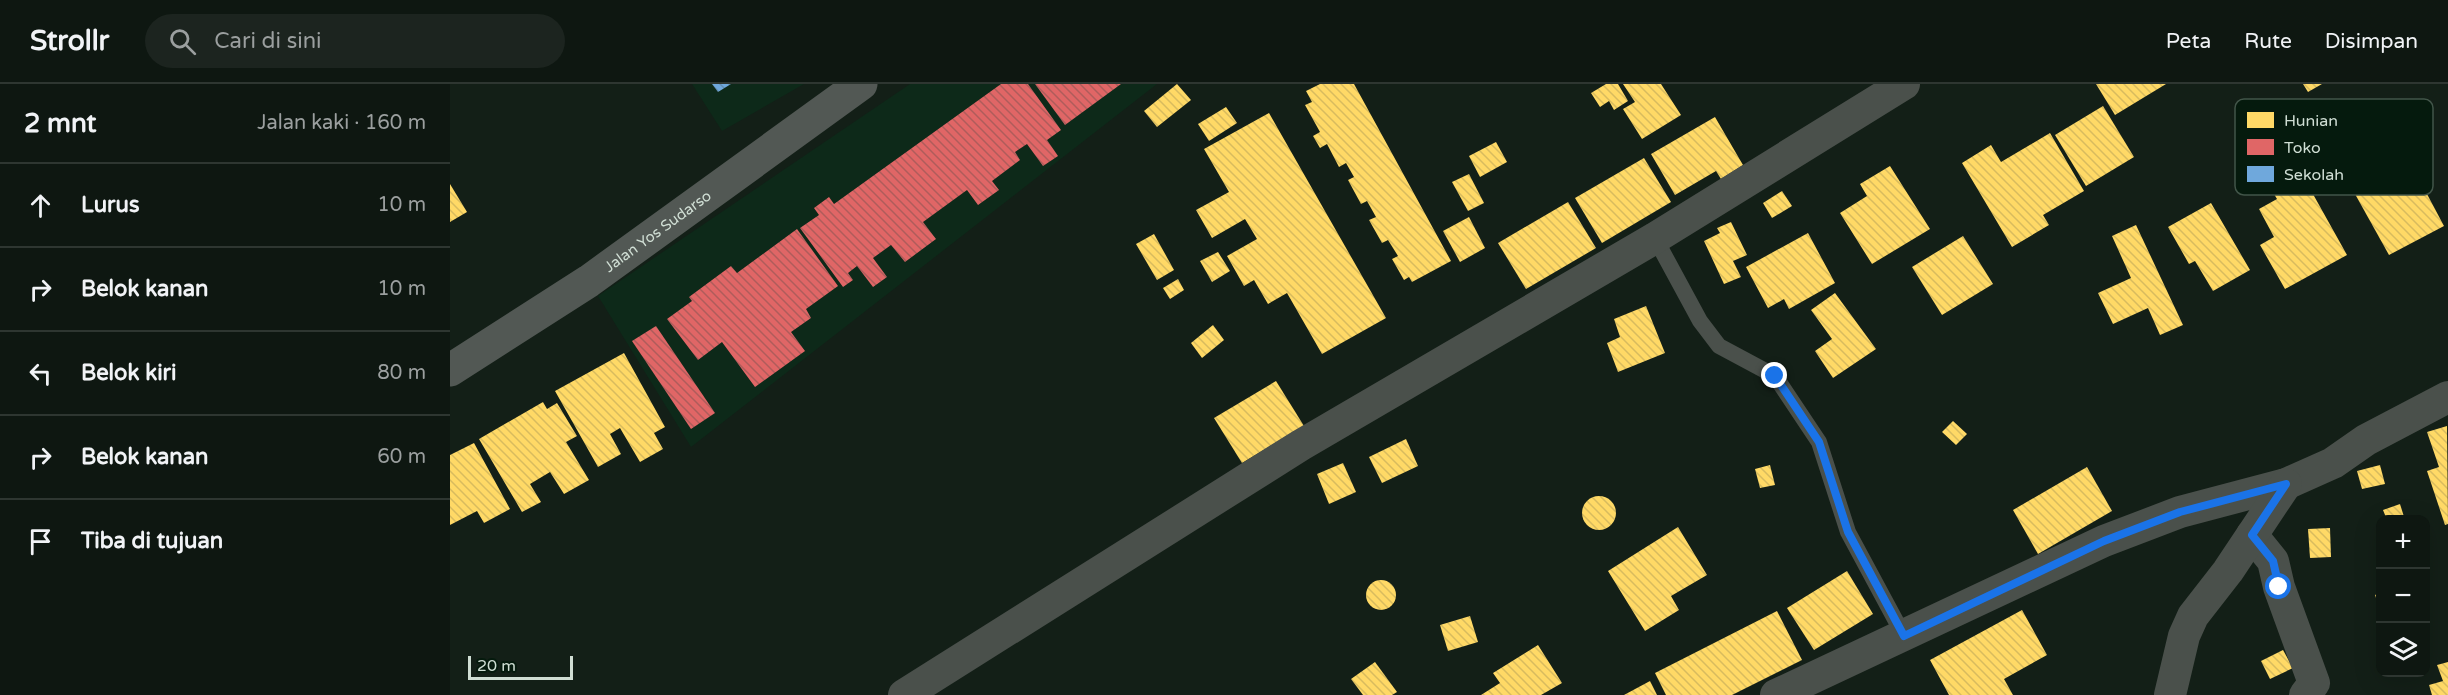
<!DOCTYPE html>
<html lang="id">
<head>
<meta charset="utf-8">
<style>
	:root { --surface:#0e1711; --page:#1c241f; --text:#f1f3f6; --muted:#9b9f9f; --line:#2e3631 }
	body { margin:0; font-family:"Varela Round",sans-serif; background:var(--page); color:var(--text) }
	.controls { position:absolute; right:18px; bottom:18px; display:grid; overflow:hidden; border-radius:12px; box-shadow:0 6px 24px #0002 }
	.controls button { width:54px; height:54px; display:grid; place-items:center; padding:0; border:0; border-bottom:2px solid var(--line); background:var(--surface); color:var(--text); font:30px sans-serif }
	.scale { position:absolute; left:18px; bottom:15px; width:105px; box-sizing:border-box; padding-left:6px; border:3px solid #d0ded4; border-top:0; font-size:16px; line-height:21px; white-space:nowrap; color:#d0ded4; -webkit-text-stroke:4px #051a0d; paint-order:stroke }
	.stop { position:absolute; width:18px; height:18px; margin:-14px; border:4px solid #1a73e8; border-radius:50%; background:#fff }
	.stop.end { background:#1a73e8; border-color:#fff; box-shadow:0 2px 6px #0008 }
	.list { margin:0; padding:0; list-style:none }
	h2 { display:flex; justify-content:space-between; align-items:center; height:78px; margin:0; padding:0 24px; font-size:26px }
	h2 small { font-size:20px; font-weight:400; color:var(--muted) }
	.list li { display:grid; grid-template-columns:39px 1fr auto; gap:18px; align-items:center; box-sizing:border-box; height:84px; padding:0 24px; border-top:2px solid var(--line) }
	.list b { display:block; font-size:22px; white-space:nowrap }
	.list em { font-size:20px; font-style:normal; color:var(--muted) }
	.icon { flex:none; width:33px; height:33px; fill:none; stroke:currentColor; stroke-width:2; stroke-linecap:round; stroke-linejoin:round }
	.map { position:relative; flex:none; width:1998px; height:611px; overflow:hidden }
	header { display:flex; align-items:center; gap:36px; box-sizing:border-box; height:84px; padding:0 30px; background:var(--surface); border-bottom:2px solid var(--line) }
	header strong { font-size:28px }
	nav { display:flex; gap:33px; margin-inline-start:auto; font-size:21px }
	.search { width:420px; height:54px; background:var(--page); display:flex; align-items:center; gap:15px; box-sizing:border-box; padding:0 21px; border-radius:33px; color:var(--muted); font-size:22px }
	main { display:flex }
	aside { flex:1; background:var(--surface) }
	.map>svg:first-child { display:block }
</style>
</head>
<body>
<header>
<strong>Strollr</strong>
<div class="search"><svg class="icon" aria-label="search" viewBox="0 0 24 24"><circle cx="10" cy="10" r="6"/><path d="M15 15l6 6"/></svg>Cari di sini</div>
<nav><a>Peta</a><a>Rute</a><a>Disimpan</a></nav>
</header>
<main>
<aside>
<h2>2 mnt<small>Jalan kaki · 160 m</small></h2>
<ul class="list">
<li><svg class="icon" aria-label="ahead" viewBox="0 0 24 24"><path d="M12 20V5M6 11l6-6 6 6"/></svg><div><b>Lurus</b></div><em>10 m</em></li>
<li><svg class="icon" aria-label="right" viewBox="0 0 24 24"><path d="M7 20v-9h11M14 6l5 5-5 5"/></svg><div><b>Belok kanan</b></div><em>10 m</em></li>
<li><svg class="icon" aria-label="left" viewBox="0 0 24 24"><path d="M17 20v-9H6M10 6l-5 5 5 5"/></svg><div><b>Belok kiri</b></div><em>80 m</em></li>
<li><svg class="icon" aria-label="right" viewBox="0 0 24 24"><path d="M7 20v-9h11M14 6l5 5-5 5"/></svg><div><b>Belok kanan</b></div><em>60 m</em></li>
<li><svg class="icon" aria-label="arrive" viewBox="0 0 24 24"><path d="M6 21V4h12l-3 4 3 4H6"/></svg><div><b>Tiba di tujuan</b></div></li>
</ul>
</aside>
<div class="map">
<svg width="1998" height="611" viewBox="0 0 1998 611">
	<defs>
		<pattern id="homes-back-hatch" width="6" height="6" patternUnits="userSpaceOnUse" patternTransform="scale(1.5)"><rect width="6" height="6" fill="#ffd966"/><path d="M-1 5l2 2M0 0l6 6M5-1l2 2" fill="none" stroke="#d8bb5e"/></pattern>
		<pattern id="shops-back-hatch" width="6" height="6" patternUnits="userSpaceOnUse" patternTransform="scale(1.5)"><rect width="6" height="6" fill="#e06666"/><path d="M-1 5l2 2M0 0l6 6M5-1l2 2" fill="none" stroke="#af5c5b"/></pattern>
		<pattern id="schools-back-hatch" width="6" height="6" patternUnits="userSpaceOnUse" patternTransform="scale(1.5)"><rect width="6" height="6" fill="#6fa8dc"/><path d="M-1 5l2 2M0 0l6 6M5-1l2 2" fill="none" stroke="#638fb5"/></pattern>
	</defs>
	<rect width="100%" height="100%" fill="#131f17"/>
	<g fill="#0d2919">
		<path d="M242 0H354L272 47Z"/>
		<path d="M460 0H707L241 363 148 212Z"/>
	</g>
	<g fill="url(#homes-back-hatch)">
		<path d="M727 0 741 16 707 43 694 27Z"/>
		<path d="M870 0H904L1001 177 962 198 959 193 954 196 942 175 948 172 938 156 932 159 919 136 926 133 917 117 911 120 898 96 904 93 896 79 889 83 877 60 870 64 863 52 870 48 855 21 862 18 856 7Z"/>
		<path d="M1156 0H1168L1178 17 1164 26 1159 17 1150 23 1141 9Z"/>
		<path d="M1173 0H1211L1231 31 1192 55 1173 25 1185 18Z"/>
		<path d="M1646 0H1716L1665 31Z"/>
		<path d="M1853 0H1872L1858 8Z"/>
		<path d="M1653 22 1684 73 1636 102 1605 51Z"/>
		<path d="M776 23 787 39 759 57 748 40Z"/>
		<path d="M819 29 936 234 872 270 837 209 818 220 804 196 794 202 777 172 807 155 795 135 762 154 746 126 779 108 754 65Z"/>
		<path d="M1265 33 1293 81 1271 95 1266 87 1225 111 1201 70Z"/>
		<path d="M1600 49 1634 107 1593 131 1599 141 1562 163 1512 79 1541 61 1551 78Z"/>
		<path d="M1046 58 1057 78 1030 93 1019 72Z"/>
		<path d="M1194 74 1221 118 1152 159 1125 114Z"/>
		<path d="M1961 80 1994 142 1939 171 1905 110Z"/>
		<path d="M1440 82 1480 145 1422 180 1390 129 1417 112 1410 100Z"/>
		<path d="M1019 90 1034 119 1018 127 1002 98Z"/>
		<path d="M1854 94 1897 171 1835 205 1810 161 1824 153 1809 125 1827 115 1824 110Z"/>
		<path d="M0 100 17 128 0 138Z"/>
		<path d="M1332 107 1342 122 1322 134 1313 119Z"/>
		<path d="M1118 118 1146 164 1076 205 1048 159Z"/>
		<path d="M1761 119 1800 186 1763 207 1745 177 1739 180 1718 143Z"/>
		<path d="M1019 133 1035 164 1010 178 993 147Z"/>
		<path d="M1281 138 1297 171 1283 177 1291 193 1274 200 1254 157 1270 149 1267 144Z"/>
		<path d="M1686 141 1733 241 1710 251 1698 224 1663 240 1648 209 1681 194 1662 152Z"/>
		<path d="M1358 149 1385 199 1339 225 1334 215 1318 224 1296 183Z"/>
		<path d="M704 150 724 186 707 196 686 160Z"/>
		<path d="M1513 152 1543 200 1492 231 1462 183Z"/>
		<path d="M768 168 780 187 762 198 750 177Z"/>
		<path d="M728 195 734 206 720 215 713 204Z"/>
		<path d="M1385 209 1426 265 1383 294 1365 267 1382 255 1361 226Z"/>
		<path d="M1196 222 1215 269 1168 288 1157 259 1170 253 1164 235Z"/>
		<path d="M763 241 774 256 752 274 741 259Z"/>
		<path d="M174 269 215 343 204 349 213 365 190 378 170 344 160 350 171 370 148 383 105 307Z"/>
		<path d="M826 297 854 342 792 379 764 334Z"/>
		<path d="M93 318 97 325 107 319 127 352 116 358 139 396 114 410 100 388 80 400 91 418 72 428 29 355Z"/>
		<path d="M1503 337 1517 350 1506 361 1492 348Z"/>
		<path d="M1997 342 1998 440 1995 441 1977 387 1989 383 1977 348Z"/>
		<path d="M956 355 968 382 932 399 919 373Z"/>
		<path d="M24 359 60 425 34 439 27 427 0 441V371Z"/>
		<path d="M893 379 906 408 879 420 867 390Z"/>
		<path d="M1320 381 1325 401 1310 404 1305 385Z"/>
		<path d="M1930 381 1935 400 1912 405 1907 387Z"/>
		<path d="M1637 383 1662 427 1588 470 1563 426Z"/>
		<circle cx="1149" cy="429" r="17"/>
		<path d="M1950 420 1955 436H1937L1933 426Z"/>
		<path d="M1228 443 1257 491 1221 512 1229 526 1195 547 1158 487Z"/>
		<path d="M1880 444 1881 473 1860 474 1858 445Z"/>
		<path d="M1397 487 1423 530 1364 566 1337 524Z"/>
		<circle cx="931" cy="511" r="15"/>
		<path d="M1930 509V525L1925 511Z"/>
		<path d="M1572 526 1597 571 1554 595 1563 611H1499L1480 576Z"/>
		<path d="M1327 527 1352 576 1282 611H1216L1205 589Z"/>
		<path d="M1020 532 1028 558 998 567 990 541Z"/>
		<path d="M1088 561 1112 599 1091 611H1031L1050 599 1043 589Z"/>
		<path d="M1833 566 1843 584 1820 595 1811 577Z"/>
		<path d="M925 578 947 608 942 611H913L901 595Z"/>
		<path d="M1998 578V611H1982L1979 601 1993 597 1987 581Z"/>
		<path d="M1200 597 1207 611H1174Z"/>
	</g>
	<g fill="url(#shops-back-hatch)">
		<path d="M551 0H578L611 46 597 56 608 72 593 82 577 60 565 68 570 76 542 97 549 106 528 121 517 106 473 138 486 155 455 178 441 161 423 174 437 193 423 203 407 182 398 189 403 196 393 203 350 144 369 131 364 124 379 113 384 120Z"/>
		<path d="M585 0H671L615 41Z"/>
		<path d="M347 145 388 202 356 225 361 234 341 248 355 267 305 303 272 258 248 276 217 235 242 217 239 213 281 182 287 189Z"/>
		<path d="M206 242 265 329 241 345 182 257Z"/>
	</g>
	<path fill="url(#schools-back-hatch)" d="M262 0H281L268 8Z"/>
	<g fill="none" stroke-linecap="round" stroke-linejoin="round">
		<path stroke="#4a504b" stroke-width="16" d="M1205 154 1250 237 1269 262 1325 292 1369 358 1398 448 1454 552"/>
		<g stroke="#4a504b" stroke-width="32">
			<path d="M1802 451 1823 477 1829 503 1864 599 1855 611"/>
			<path d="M454 611 851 361 1205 154 1454 0"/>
			<path d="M1326 611 1654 457 1730 428 1836 400 1883 379 1916 356 1998 313"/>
			<path d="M1720 611 1734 552 1743 532 1778 487 1836 400"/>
		</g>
		<path stroke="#525854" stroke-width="33" id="s1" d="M0 286 139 197 411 0"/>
	</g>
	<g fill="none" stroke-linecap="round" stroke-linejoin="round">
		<path stroke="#1a73e8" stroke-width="8" d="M1325 292 1369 358 1398 448 1454 552 1654 457 1730 428 1836 400 1802 451 1823 477 1829 503"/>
	</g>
	<g text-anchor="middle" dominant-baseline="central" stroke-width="6" stroke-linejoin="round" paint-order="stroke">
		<g font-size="15" fill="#d0ded4" stroke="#051a0d">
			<text stroke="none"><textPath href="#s1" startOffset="250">Jalan Yos Sudarso</textPath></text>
		</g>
	</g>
	<rect x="1785" y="15" width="198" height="96" rx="9" fill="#051a0d" stroke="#425549" stroke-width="1.5"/>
	<rect x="1797" y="28" width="27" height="16" fill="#ffd966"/>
	<rect x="1797" y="55" width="27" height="16" fill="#e06666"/>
	<rect x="1797" y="82" width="27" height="16" fill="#6fa8dc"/>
	<g font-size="16" fill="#d0ded4">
		<text x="1834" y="42">Hunian</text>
		<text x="1834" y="69">Toko</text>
		<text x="1834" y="96">Sekolah</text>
	</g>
</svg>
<div class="controls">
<button>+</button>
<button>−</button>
<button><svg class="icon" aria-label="layers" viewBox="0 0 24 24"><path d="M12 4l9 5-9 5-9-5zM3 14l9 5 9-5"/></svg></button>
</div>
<div class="scale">20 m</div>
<div class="stop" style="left:1829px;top:503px"></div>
<div class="stop end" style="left:1325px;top:292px"></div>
</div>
</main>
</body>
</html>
